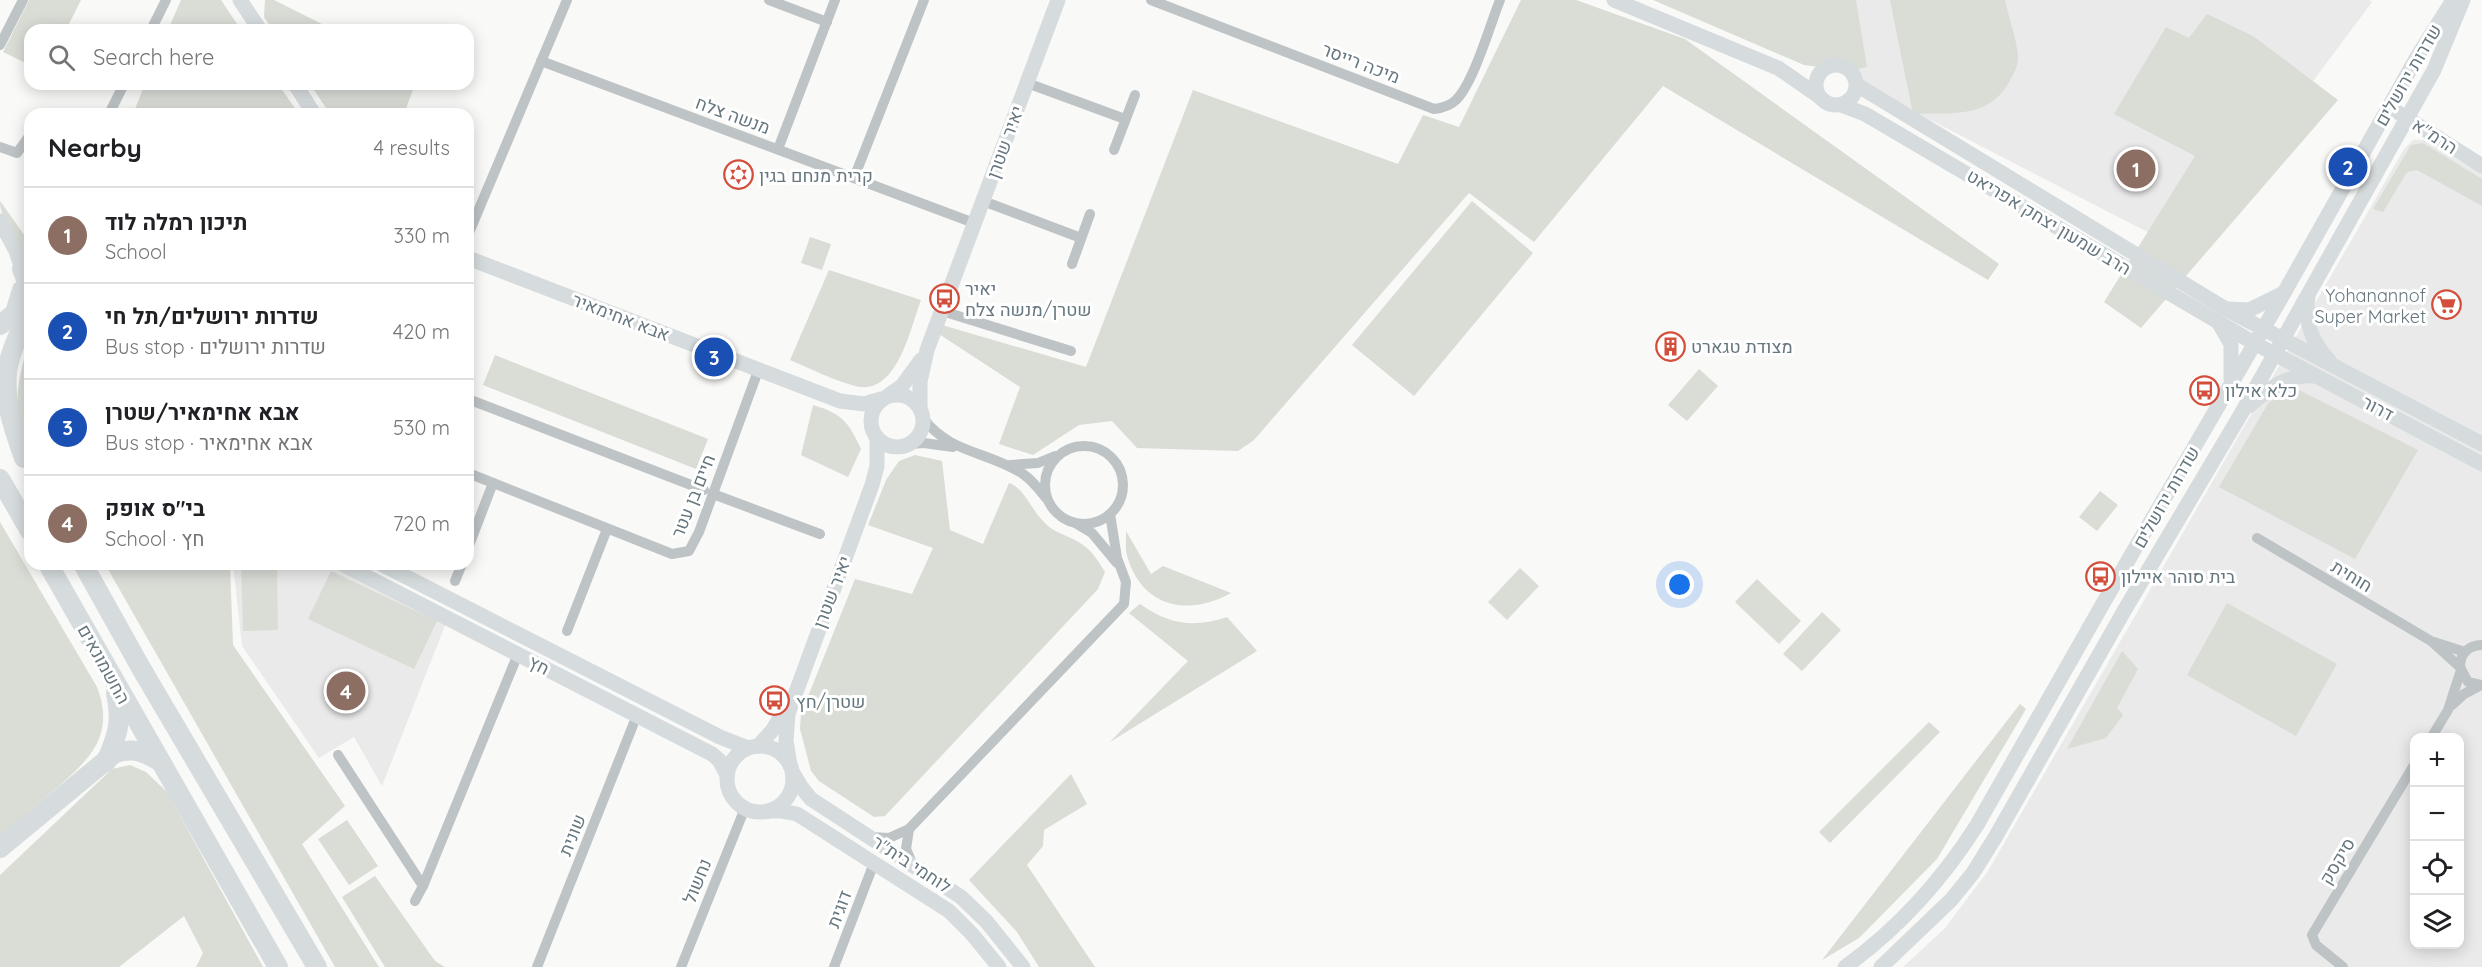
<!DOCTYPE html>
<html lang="en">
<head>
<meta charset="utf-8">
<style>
	:root { --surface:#fff; --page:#f2f2f2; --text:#202124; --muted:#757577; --line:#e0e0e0; --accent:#ea580c }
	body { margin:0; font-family:Quicksand,Heebo,sans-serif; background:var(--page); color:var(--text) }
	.controls { position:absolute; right:18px; bottom:18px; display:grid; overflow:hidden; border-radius:12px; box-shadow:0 3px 15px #0003 }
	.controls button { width:54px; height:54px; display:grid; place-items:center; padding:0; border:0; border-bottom:2px solid var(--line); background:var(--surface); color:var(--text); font:30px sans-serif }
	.you { position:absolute; left:1680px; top:585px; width:21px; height:21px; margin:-15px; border:4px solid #fff; border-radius:50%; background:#1a73e8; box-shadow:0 0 0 9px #1a73e833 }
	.badge { display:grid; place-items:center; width:39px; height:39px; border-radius:50%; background:var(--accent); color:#fff; font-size:20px; font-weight:700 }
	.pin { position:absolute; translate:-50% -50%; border:3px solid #fff; box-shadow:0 2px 6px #0006 }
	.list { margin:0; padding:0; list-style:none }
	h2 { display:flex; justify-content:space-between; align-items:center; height:78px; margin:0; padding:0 24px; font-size:26px }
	h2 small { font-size:20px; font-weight:400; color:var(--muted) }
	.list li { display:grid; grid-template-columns:39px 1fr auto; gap:18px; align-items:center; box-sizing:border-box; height:96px; padding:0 24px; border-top:2px solid var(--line) }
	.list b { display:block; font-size:22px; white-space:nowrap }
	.list p { margin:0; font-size:20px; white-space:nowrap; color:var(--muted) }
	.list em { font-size:20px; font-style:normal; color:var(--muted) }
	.icon { flex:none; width:33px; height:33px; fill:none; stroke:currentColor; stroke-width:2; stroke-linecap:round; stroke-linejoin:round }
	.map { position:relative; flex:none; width:2482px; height:967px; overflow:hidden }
	.search { position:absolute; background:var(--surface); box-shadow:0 3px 15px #0003; left:24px; top:24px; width:450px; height:66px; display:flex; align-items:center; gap:15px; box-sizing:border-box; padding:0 21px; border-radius:18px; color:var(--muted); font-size:22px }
	.panel { position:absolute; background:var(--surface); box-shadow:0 3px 15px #0003; left:24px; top:108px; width:450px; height:462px; border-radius:18px }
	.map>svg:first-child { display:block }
</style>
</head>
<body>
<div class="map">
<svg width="2482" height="967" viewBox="0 0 2482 967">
	<rect width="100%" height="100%" fill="#f9f9f7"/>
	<g fill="#eaeaea" fill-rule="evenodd">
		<path d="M1839 0H2369L2372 2 2186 252 1863 85 1854 66Z"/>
		<path d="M2413 140H2424L2482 174V967H1903L1945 928 1988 871 2404 149ZM2414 738H2460V944H2414Z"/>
		<path d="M233 564H324L446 623 382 786 354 737 319 758 242 646Z"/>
	</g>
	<g fill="#d9ddd6">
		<path d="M29 0H81L66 30H30V65L3 52Z"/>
		<path d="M181 0H221L241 30H168Z"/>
		<path d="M265 0H274L334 30H273L264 17Z"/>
		<path d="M1521 0H1576L1685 39 1999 264 1988 280 1663 86 1534 242 1469 193 1254 440 1238 451 1137 448 1112 421 1079 425 1033 455 999 444 1020 387 939 334 942 325 1086 367 1193 90 1398 164 1423 115 1459 127Z"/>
		<path d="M1653 0H1856L1867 67 1857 69 1838 60 1828 62 1819 67 1804 65Z"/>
		<path d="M1890 0H2005C2009 19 2017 39 2018 58 2018 68 2012 76 2008 84 1986 120 1949 112 1913 114Z"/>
		<path d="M2207 14 2253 36 2338 100 2141 328 2104 302 2195 156 2114 114 2166 27 2189 38Z"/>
		<path d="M145 84H278L299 114H133Z"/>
		<path d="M310 84H415L404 114H330Z"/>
		<path d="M2423 143 2482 179V206L2417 170 2407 172 2383 212 2373 209 2411 145Z"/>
		<path d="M0 201 30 243V263C21 243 0 223 0 201Z"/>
		<path d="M1472 201 1533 253 1414 396 1352 345Z"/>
		<path d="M810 237 831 244 822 270 801 263Z"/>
		<path d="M829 270 921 300C910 329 897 397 855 386 833 380 811 369 790 360Z"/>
		<path d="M30 340V440C27 433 21 426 19 419 14 393 22 364 30 340Z"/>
		<path d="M495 355 708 439 696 469 483 385Z"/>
		<path d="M1699 369 1718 386 1687 421 1668 405Z"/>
		<path d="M2299 390 2418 450 2355 559 2219 487 2269 402Z"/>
		<path d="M813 405C843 414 848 422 861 449L848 477 801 455Z"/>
		<path d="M915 455 942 461 950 530 983 544 1009 483C1025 489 1031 509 1043 521 1053 533 1068 535 1080 543 1092 550 1098 561 1105 572L1098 589 885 816 874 817 819 781 811 771 800 729 801 714 855 579 912 594 933 548 868 525 886 480 899 461Z"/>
		<path d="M2100 491 2118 505 2097 531 2079 517Z"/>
		<path d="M0 522 97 687C116 737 88 761 53 791 35 806 18 821 0 836Z"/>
		<path d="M1126 531 1151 574 1163 566 1231 593C1190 616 1144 609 1128 559 1125 551 1126 540 1126 531Z"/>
		<path d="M105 564H230L233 645 345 806 302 844 379 967H335Z"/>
		<path d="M241 564H277L278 630 243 631Z"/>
		<path d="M1520 568 1539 586 1507 620 1488 602Z"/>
		<path d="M331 571 437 621 414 669 308 619Z"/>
		<path d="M1757 579 1801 621 1779 644 1735 602Z"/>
		<path d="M2227 603 2337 664 2296 736 2187 675Z"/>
		<path d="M1140 604C1170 625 1194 628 1227 617L1257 651 1110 742 1188 661 1129 613Z"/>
		<path d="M1822 612 1841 630 1802 671 1783 654Z"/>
		<path d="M2122 651 2138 669 2117 708 2123 715 2106 738 2067 749Z"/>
		<path d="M2020 704 2026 709 1937 859 1859 938 1822 960Z"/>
		<path d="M1929 722 1940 732 1830 843 1819 832Z"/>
		<path d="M130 765 146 772 167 792 263 967H196L203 953 184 916 119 967H0V875L112 769Z"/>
		<path d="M1071 774 1087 804 1044 830 1043 846 1027 865 1095 967H1039L1017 932 969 880Z"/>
		<path d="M347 820 378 866 349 885 318 839Z"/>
		<path d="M375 876 435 961 445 967H385L342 897Z"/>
	</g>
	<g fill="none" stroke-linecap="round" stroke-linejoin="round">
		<g stroke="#bec3c6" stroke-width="10">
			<path d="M769 0 827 22"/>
			<path d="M1151 0 1434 109C1443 108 1450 106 1456 100 1474 82 1490 25 1500 0"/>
			<path d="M151 30 166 0"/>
			<path d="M0 45 23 0"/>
			<path d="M541 61 974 223"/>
			<path d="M1027 83 1125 119"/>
			<path d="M109 114 124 84"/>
			<path d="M0 147 17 153 30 135"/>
			<path d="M778 149 835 0"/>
			<path d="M1114 150 1135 95"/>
			<path d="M854 178 924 0"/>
			<path d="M983 201 1081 238"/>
			<path d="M468 235 567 0"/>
			<path d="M1072 264 1090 214"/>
			<path d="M942 311 1071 351"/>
			<path d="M468 399 704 490"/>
			<path d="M923 418C950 454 988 451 1023 474 1032 480 1039 489 1046 498"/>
			<path d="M908 444 924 443 953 447"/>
			<circle cx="1084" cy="485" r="39"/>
			<path d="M1010 465 1038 463 1055 456"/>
			<path d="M468 473 672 554 689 551 699 532 758 371"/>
			<path d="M713 494 820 534"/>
			<path d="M1077 524 1092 533 1117 563"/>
			<path d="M2257 538 2431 641 2460 667"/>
			<path d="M468 548 493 483"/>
			<path d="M455 581 462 564"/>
			<path d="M567 631 607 529"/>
			<path d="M2434 642 2465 652"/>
			<path d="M2482 645C2468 645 2460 654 2460 667L2468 682 2482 685"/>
			<path d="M2452 705 2464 694 2481 685"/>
			<path d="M2431 738 2448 710 2461 670"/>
			<path d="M338 755 423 886"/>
			<path d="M909 829 906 849 912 863"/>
			<path d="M871 837 889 838 909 829 1124 604 1126 582 1117 558 1110 514"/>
			<path d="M415 901 423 886 518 654"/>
			<path d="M537 967 637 715"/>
			<path d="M681 967 745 808"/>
			<path d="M834 967 874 863"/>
			<path d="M2343 967 2316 945 2312 935 2414 765"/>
		</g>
		<g stroke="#d6dbdd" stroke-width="15">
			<path d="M240 0 260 30"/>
			<path d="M1614 0 1778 68 1820 97"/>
			<circle cx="1836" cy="85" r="20"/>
			<path d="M295 84 314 114"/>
			<path d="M1857 85 2224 308 2482 444"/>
			<path d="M1841 105 1865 114 2254 343 2482 464"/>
			<path d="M2399 113 2482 166"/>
			<path d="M0 221 16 251 22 269"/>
			<path d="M468 258 840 401 864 404 881 399"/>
			<path d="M2308 297C2304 321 2312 343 2329 360"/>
			<path d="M2228 309 2249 310 2284 293"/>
			<path d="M2220 325 2231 344V379"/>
			<circle cx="897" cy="421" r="26"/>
			<path d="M889 395 902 386 921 360"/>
			<path d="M2249 406C2269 388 2288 374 2315 376"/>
			<path d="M920 409V382L927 350 1058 0"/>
			<path d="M342 564 712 754 719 760 727 775"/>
			<path d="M381 564 720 737 748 748"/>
			<circle cx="760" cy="779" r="33"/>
			<path d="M758 746 772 731 785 710"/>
			<path d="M790 765 786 741 788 714 872 485 877 466V438"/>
			<path d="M793 773 802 788 811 799 961 897 986 921 1023 967"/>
			<path d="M767 811H781L797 814 949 911 972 934 999 967"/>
			<path d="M1845 967C1899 928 1942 880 1977 825L2105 600 2276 307 2417 57 2453 0"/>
			<path d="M1881 967 1951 900 1973 873 1996 836 2124 611 2241 414 2434 70 2463 0"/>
		</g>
		<g stroke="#d6dbdd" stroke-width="20">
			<path d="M22 269C42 312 12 332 7 372 4 402 14 430 24 458"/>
			<path d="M0 325 15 313 22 290"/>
			<path d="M0 479 30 531"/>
			<path d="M48 564 278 967"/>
			<path d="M83 564 141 668 317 967"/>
			<path d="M106 762C118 734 122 723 116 693"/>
			<path d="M0 848 115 753C134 747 144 752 161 762"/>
		</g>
	</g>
	<defs>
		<symbol id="synagogue-ring" viewBox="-11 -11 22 22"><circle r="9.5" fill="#fff" stroke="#d44e3c" stroke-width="1.5"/><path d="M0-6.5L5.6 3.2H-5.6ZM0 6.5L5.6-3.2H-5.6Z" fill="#d44e3c"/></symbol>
		<symbol id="bus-ring" viewBox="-11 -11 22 22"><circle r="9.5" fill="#fff" stroke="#d44e3c" stroke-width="1.5"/><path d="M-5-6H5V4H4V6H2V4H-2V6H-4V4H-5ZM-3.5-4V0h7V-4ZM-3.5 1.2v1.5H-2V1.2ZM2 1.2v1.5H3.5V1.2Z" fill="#d44e3c"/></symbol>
		<symbol id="supermarket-ring" viewBox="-11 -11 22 22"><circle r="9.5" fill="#fff" stroke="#d44e3c" stroke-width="1.5"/><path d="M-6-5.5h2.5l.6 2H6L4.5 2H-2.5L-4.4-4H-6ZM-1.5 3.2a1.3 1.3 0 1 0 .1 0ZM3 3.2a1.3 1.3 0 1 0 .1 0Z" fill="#d44e3c"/></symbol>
		<symbol id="building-ring" viewBox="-11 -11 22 22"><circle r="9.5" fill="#fff" stroke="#d44e3c" stroke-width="1.5"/><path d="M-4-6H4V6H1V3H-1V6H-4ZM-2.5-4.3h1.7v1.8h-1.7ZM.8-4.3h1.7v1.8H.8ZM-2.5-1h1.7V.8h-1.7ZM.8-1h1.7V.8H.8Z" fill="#d44e3c"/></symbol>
	</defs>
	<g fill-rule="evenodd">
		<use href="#synagogue-ring" x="722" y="158" width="33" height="33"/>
		<use href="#bus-ring" x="928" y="282" width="33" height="33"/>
		<use href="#supermarket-ring" x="2430" y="288" width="33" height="33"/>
		<use href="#building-ring" x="1654" y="330" width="33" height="33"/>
		<use href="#bus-ring" x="2188" y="374" width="33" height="33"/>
		<use href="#bus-ring" x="2084" y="560" width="33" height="33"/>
		<use href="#bus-ring" x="758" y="684" width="33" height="33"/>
	</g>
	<g text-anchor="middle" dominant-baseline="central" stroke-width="6" stroke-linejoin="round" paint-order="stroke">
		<g font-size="18" fill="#66777f" stroke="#fff">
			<text transform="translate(1361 63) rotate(21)">מיכה רייסר</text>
			<text transform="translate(2408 75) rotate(-60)">שדרות ירושלים</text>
			<text transform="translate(733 115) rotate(20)">מנשה צלח</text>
			<text transform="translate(2435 136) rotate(33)">הרמ"א</text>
			<text transform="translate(1005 142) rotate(-70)">יאיר שטרן</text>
			<text transform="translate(2049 222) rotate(31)">הרב שמעון יצחק אפריאט</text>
			<text transform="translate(621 317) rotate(21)">אבא אחימאיר</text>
			<text transform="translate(2378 408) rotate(28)">דרור</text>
			<text transform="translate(693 496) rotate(-68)">חיים בן עטר</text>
			<text transform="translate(2166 497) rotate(-60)">שדרות ירושלים</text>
			<text transform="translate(2352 576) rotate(31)">חוחית</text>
			<text transform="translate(832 592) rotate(-69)">יאיר שטרן</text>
			<text transform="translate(104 664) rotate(61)">החשמונאים</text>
			<text transform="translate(539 665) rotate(27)">חץ</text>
			<text transform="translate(572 835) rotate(-68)">שונית</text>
			<text transform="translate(2337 861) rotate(-59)">סיקסק</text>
			<text transform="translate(912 864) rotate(33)">לוחמי בית"ר</text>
			<text transform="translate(697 881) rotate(-68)">נחשול</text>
			<text transform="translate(839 909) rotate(-69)">דוגית</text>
		</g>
		<g font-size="18" fill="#66777f" stroke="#fff" text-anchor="start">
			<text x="759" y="175">קרית מנחם בגין</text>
			<text x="965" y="288">יאיר<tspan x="965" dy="21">שטרן/מנשה צלח</tspan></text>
			<text x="2426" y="295" text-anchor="end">Yohanannof<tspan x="2426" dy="21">Super Market</tspan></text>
			<text x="1691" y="346">מצודת טגארט</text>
			<text x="2225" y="390">כלא אילון</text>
			<text x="2121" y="576">בית סוהר איילון</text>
			<text x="796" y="701">שטרן/חץ</text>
		</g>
	</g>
</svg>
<div class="controls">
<button>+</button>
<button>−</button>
<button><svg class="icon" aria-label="locate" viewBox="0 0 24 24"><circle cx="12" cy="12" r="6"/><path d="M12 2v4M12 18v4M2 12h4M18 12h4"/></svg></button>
<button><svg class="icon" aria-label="layers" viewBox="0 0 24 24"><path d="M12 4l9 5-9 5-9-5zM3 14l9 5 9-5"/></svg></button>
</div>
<div class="you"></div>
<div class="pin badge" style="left:2136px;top:169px;background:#8d6e63">1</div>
<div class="pin badge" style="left:2348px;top:167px;background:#1a4fb4">2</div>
<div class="pin badge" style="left:714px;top:357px;background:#1a4fb4">3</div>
<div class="pin badge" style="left:346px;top:691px;background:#8d6e63">4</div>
<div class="search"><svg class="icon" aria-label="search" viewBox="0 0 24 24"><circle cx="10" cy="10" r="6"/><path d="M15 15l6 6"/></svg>Search here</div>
<section class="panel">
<h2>Nearby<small>4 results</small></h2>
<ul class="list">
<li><span class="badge" style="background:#8d6e63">1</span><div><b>תיכון רמלה לוד</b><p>School</p></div><em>330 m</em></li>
<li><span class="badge" style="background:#1a4fb4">2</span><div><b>שדרות ירושלים/תל חי</b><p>Bus stop · שדרות ירושלים</p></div><em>420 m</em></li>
<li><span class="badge" style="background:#1a4fb4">3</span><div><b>אבא אחימאיר/שטרן</b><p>Bus stop · אבא אחימאיר</p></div><em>530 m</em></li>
<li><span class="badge" style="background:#8d6e63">4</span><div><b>בי&quot;ס אופק</b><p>School · חץ</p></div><em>720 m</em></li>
</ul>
</section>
</div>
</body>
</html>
